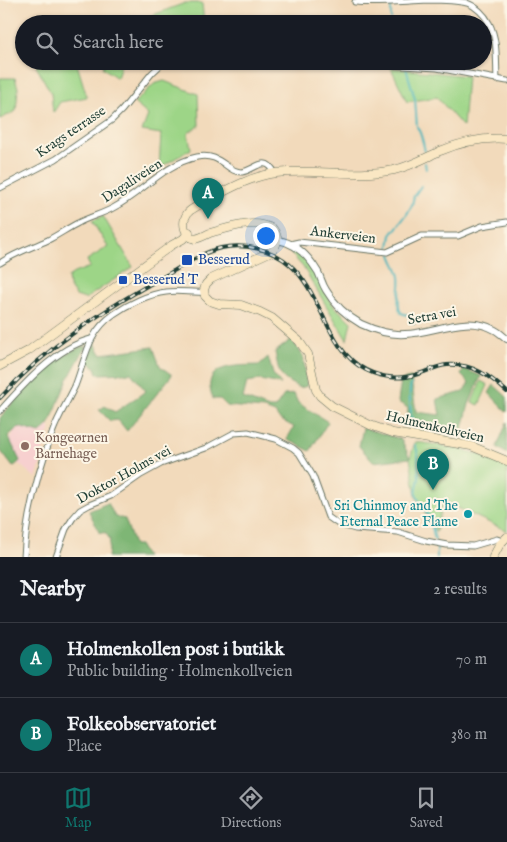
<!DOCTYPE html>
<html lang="en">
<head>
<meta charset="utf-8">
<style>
	:root { --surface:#171b24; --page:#20242c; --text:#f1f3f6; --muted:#9ea1a6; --line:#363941; --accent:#0f766e }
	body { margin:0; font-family:"IM FELL English",serif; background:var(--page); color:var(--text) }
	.you { position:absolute; left:265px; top:235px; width:18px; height:18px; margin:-12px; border:4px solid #fff; border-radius:50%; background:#1a73e8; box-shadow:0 0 0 8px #1a73e833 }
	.badge { display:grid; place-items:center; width:32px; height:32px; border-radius:50%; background:var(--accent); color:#fff; font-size:16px; font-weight:700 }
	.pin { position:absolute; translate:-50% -41px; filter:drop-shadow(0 1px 2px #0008) }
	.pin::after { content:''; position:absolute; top:26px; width:18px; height:15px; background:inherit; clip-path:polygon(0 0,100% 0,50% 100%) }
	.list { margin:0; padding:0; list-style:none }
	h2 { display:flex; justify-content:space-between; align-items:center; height:65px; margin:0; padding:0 20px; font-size:21px }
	h2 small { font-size:16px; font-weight:400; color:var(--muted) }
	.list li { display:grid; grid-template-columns:32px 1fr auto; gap:15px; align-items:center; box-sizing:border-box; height:75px; padding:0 20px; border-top:1px solid var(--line) }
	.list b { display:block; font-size:19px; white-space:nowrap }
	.list p { margin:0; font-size:16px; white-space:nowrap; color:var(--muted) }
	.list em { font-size:16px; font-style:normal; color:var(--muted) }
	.icon { flex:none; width:28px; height:28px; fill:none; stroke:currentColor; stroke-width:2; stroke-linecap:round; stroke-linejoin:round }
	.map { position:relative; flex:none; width:507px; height:557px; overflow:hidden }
	.search { position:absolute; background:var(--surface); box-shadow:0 1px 4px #0004; left:15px; right:15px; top:15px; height:55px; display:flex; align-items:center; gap:12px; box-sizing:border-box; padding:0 18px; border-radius:28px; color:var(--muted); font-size:19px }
	.sheet { height:215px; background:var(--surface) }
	nav { display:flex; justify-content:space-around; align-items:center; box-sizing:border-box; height:70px; border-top:1px solid var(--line); background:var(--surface); font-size:14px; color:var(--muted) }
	nav a { display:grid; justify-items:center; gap:2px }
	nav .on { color:var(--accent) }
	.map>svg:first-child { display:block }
</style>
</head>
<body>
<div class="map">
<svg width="507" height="557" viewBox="0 0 507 557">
	<rect width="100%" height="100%" fill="#fcf5e5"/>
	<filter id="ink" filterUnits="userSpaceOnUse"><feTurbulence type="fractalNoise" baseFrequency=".02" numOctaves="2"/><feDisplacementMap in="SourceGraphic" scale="10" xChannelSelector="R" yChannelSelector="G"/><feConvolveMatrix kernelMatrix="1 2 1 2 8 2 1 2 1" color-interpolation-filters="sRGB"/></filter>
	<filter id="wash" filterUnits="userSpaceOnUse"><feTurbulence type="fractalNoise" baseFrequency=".0096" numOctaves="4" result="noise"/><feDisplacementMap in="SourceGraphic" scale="20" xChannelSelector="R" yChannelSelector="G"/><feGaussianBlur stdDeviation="1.12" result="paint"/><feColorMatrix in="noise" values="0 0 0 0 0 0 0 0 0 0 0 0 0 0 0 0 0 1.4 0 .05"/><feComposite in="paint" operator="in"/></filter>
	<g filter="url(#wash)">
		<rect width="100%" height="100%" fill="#f2dabb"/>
		<path fill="#f7d0cf" d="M25 422 50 427V432L45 439 41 462 36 478 5 453 14 431Z"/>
		<g fill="#9dd587" stroke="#5e895e">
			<path d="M185 3H202L204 24H129Z"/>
			<path d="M43 61H76L87 97 60 102 53 113 51 93 36 66Z"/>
			<path d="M105 61H122L117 78 103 68Z"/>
			<path d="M391 68 467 76 463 127 437 97 407 102Z"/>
			<path d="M0 78H15L18 88 16 111 0 119Z"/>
			<path d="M164 81 198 94 199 126 188 133 191 149 159 168 161 134 142 131 148 115 134 103 154 84Z"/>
			<path d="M103 216 133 267 85 299 76 296 69 286 68 277 74 273 90 267 87 260 108 247 92 221Z"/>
			<path d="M286 248H294L308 261 333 305 351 322 347 340 303 267Z"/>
			<path d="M481 381 488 385 479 405 472 402Z"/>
			<path d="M415 442C446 446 480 450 507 468V531L443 501 436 532 416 497 410 458Z"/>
		</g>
		<g fill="#7eb674" stroke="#4e7a54">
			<path d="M292 339 303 356 307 386 300 388C278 377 280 376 275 352Z"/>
			<path d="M95 343 101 354 153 347 160 366 172 375 127 431 118 420 110 421 99 410 105 406 115 412 146 391 131 373 97 374 95 367 86 360Z"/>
			<path d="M86 346 67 381 49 425 40 433 19 427 8 436 20 461 13 467 0 450V418C17 397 60 349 86 346Z"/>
			<path d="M268 357 273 374 281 384 260 380 247 382 243 398 269 408H275L284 395 294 394 298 403 328 422 310 451 287 439 294 427 279 419 275 413 264 409 227 406 220 399H213C212 395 209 388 210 383 212 363 245 366 259 365Z"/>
			<path d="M464 369 481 376 469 404 463 428 455 436 434 433 433 426 425 431 407 427 408 408 398 402 401 380 411 378 416 412 440 415 437 399 463 392 469 383 461 375Z"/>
			<path d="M494 385 507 397V412L489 393Z"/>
			<path d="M507 422V454L497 447Z"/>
			<path d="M363 428 401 439 410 458 373 462 359 446Z"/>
			<path d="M108 503 115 517 125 519 134 545H139L146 557H108L110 540 106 533 99 532 89 511Z"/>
		</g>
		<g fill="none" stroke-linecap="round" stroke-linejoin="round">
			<g stroke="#46b5bc" stroke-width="2">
				<path d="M391 4V19"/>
				<path d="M406 68 415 99 417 127C420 130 425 148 425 154"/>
				<path d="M425 163 426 169"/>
				<path d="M389 247 391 235 407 214 412 205 414 196 421 186"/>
				<path d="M391 254C393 262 399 269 400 277 402 290 395 300 401 313L411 316 414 324"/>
				<path d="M411 384C408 393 411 420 414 430"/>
				<path d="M415 445 418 453 419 478 416 493 419 501 430 518 435 540"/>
				<path d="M437 547V557"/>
			</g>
		</g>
	</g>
	<g filter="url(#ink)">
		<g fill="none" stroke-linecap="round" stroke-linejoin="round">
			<defs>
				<g id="minor">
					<path d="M355 2C379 4 404 1 428 0 440 0 455 0 467 3 476 6 485 15 489 23 498 40 496 61 497 80"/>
					<path d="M347 61 386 65 437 68 507 81"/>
					<path d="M0 188 56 159 112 120 122 110 152 73 165 61"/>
					<path d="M290 244 299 242 387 252 422 236H458L482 226 507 222"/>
					<path d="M0 263C15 253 31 248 48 240 58 235 68 228 78 223 89 217 102 214 113 208 142 193 164 164 197 157 221 152 227 173 242 172 255 170 265 154 275 173"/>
					<path d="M0 411C23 385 57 347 91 339"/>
					<path d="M24 557C26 517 39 469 53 431 59 415 68 401 75 386 86 358 87 333 114 314 128 304 149 294 166 292 179 290 192 293 204 292"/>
					<path d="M56 557 66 529 73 518 80 510 89 505 111 496 141 475 161 464 206 448 234 433 248 432 276 439 293 448 299 453 313 476 328 517 338 524 355 529 398 532 426 541 447 545 473 546 497 539 503 541"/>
				</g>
				<path id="tertiary" d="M278 240C296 243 309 257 318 272 321 278 322 284 326 290 334 304 347 316 361 324 374 330 391 335 405 334 435 333 466 314 495 330 499 332 503 336 507 339"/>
				<g id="secondary">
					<path d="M507 139C484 137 462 142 440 151 425 158 411 166 394 170 355 178 315 168 276 173 249 176 222 193 199 205 195 208 189 210 187 214 181 223 185 237 195 239 201 238 205 235 210 233 228 228 256 218 273 229 279 237 278 244 272 251L211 279 206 284 204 290 205 296 210 301 219 304 241 305 260 312 272 318 299 341 308 354 316 390 320 396 332 406 370 425 393 433 471 446 507 461"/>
					<path d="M0 366 28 351 172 245 183 239 189 232"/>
					<path d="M493 557 500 544 507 537"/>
				</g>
			</defs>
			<use href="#minor" stroke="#697463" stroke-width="7"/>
			<use href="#tertiary" stroke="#697463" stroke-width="8"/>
			<use href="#secondary" stroke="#697463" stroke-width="9"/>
			<use href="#minor" stroke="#fff" stroke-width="5"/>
			<use href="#tertiary" stroke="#fff" stroke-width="6"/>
			<use href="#secondary" stroke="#fae7c3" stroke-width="8"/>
			<defs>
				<path id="rail" d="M0 398C48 345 108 307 170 273 186 264 203 252 221 248 244 243 272 249 289 264 323 293 325 349 366 370 382 378 401 380 418 374 428 371 437 366 447 365 472 363 490 376 507 392"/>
			</defs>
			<use href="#rail" stroke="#1f3d34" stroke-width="4"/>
			<use href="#rail" stroke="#fcf5e5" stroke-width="2" stroke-dasharray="5.5" stroke-linecap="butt"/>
		</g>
	</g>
	<g fill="#1a4fb4" stroke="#fcf5e5" stroke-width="2">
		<rect x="181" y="254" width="12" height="12" rx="2.5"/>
		<rect x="118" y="275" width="10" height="10" rx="2.5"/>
	</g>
	<circle fill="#8d6e63" stroke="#fcf5e5" stroke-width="2" cx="25" cy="446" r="5"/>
	<circle fill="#0f9aa8" stroke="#fcf5e5" stroke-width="2" cx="468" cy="514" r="5"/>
	<g text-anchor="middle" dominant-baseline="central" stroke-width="4" stroke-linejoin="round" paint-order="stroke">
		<g font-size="14" fill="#1f3d34" stroke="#fcf5e5">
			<text transform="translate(71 132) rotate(-34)">Krags terrasse</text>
			<text transform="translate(132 181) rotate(-33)">Dagaliveien</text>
			<text transform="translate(343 235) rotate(7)">Ankerveien</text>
			<text transform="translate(432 316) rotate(-10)">Setra vei</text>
			<text transform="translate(435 427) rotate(13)">Holmenkollveien</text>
			<text transform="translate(124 475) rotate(-29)">Doktor Holms vei</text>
		</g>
		<g font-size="14" fill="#164399" stroke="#fcf5e5" text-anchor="start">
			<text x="198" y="260">Besserud</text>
			<text x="133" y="280">Besserud T</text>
		</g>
		<g font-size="14" fill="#785e54" stroke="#fcf5e5" text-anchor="start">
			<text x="35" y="438">Kongeørnen<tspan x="35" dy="16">Barnehage</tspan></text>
		</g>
		<g font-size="14" fill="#0d838f" stroke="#fcf5e5" text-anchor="end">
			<text x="458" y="506">Sri Chinmoy and The<tspan x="458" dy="16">Eternal Peace Flame</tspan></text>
		</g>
	</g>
</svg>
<div class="you"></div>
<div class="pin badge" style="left:208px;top:219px">A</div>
<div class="pin badge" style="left:433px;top:490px">B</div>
<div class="search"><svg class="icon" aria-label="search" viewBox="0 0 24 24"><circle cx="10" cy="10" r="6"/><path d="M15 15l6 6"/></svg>Search here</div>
</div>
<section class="sheet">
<h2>Nearby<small>2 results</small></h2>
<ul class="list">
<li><span class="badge">A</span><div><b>Holmenkollen post i butikk</b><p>Public building · Holmenkollveien</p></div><em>70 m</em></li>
<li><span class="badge">B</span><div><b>Folkeobservatoriet</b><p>Place</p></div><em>380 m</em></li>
</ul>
</section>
<nav>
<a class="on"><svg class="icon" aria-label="map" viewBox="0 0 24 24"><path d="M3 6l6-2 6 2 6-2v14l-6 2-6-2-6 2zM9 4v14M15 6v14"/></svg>Map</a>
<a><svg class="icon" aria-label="directions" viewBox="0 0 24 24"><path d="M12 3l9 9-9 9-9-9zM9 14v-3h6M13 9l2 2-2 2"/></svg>Directions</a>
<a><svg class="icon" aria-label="saved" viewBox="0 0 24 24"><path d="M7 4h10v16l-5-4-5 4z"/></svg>Saved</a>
</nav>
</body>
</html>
